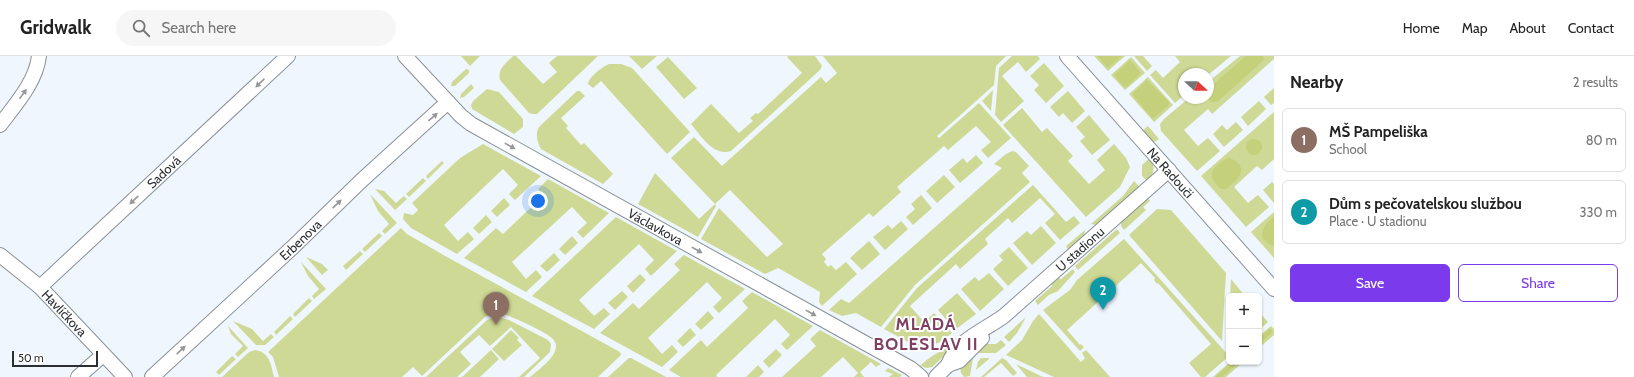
<!DOCTYPE html>
<html lang="en">
<head>
<meta charset="utf-8">
<style>
	:root { --surface:#fff; --page:#f6f6f6; --text:#222; --muted:#767676; --line:#e0e0e0; --accent:#7c3aed }
	body { margin:0; font-family:Cabin,sans-serif; background:var(--page); color:var(--text) }
	.controls { position:absolute; right:12px; bottom:12px; display:grid; overflow:hidden; border-radius:6px; box-shadow:0 1px 3px #0004 }
	.controls button { width:36px; height:36px; display:grid; place-items:center; padding:0; border:0; border-bottom:1px solid var(--line); background:var(--surface); color:var(--text); font:20px sans-serif }
	.compass { position:absolute; left:1178px; top:12px; width:36px; height:36px; border-radius:50%; background:var(--surface); box-shadow:0 1px 3px #0004; rotate:112deg }
	.scale { position:absolute; left:12px; bottom:10px; width:86px; box-sizing:border-box; padding-left:4px; border:2px solid #2c2f32; border-top:0; font-size:11px; line-height:14px; white-space:nowrap; color:#2c2f32; -webkit-text-stroke:3px #fff; paint-order:stroke }
	.you { position:absolute; left:538px; top:145px; width:14px; height:14px; margin:-10px; border:3px solid #fff; border-radius:50%; background:#1a73e8; box-shadow:0 0 0 6px #1a73e833 }
	.badge { display:grid; place-items:center; width:26px; height:26px; border-radius:50%; background:var(--accent); color:#fff; font-size:13px; font-weight:700 }
	.pin { position:absolute; translate:-50% -33px; filter:drop-shadow(0 1px 2px #0008) }
	.pin::after { content:''; position:absolute; top:21px; width:14px; height:12px; background:inherit; clip-path:polygon(0 0,100% 0,50% 100%) }
	.list { margin:0; padding:0; list-style:none }
	h2 { display:flex; justify-content:space-between; align-items:center; height:52px; margin:0; padding:0 16px; font-size:17px }
	h2 small { font-size:13px; font-weight:400; color:var(--muted) }
	.list li { display:grid; grid-template-columns:26px 1fr auto; gap:12px; align-items:center; box-sizing:border-box; height:64px; margin:0 8px 8px; padding:0 8px; border:1px solid var(--line); border-radius:6px }
	.list b { display:block; font-size:15px; white-space:nowrap }
	.list p { margin:0; font-size:13px; white-space:nowrap; color:var(--muted) }
	.list em { font-size:13px; font-style:normal; color:var(--muted) }
	.actions { display:flex; gap:8px; padding:12px 16px }
	.actions a { flex:1; padding:9px 0; border:1px solid var(--accent); border-radius:6px; text-align:center; font-size:14px; color:var(--accent) }
	.actions .main { background:var(--accent); color:#fff }
	.icon { flex:none; width:22px; height:22px; fill:none; stroke:currentColor; stroke-width:2; stroke-linecap:round; stroke-linejoin:round }
	.map { position:relative; flex:none; width:1274px; height:321px; overflow:hidden }
	header { display:flex; align-items:center; gap:24px; box-sizing:border-box; height:56px; padding:0 20px; background:var(--surface); border-bottom:1px solid var(--line) }
	header strong { font-size:19px }
	nav { display:flex; gap:22px; margin-inline-start:auto; font-size:14px }
	.search { width:280px; height:36px; background:var(--page); display:flex; align-items:center; gap:10px; box-sizing:border-box; padding:0 14px; border-radius:22px; color:var(--muted); font-size:15px }
	main { display:flex }
	aside { flex:1; background:var(--surface) }
	.map>svg:first-child { display:block }
</style>
</head>
<body>
<header>
<strong>Gridwalk</strong>
<div class="search"><svg class="icon" aria-label="search" viewBox="0 0 24 24"><circle cx="10" cy="10" r="6"/><path d="M15 15l6 6"/></svg>Search here</div>
<nav><a>Home</a><a>Map</a><a>About</a><a>Contact</a></nav>
</header>
<main>
<div class="map">
<svg width="1274" height="321" viewBox="0 0 1274 321">
	<rect width="100%" height="100%" fill="#eff6fe"/>
	<g fill="#ced995">
		<path d="M461 0H480L470 10Z"/>
		<path d="M513 0H516L543 28 557 16 549 7 557 0H598L537 58H533L529 57 500 24C497 13 506 7 513 0Z"/>
		<path d="M629 0H657L642 13Z"/>
		<path d="M788 0H815L822 10 820 14 731 95C714 101 701 80 691 68L711 48 739 77 753 65 750 62 756 57 758 58 802 17 787 1Z"/>
		<path d="M823 0H1006L996 10 994 29 937 80 939 82 979 47 1011 82 988 102 981 94 991 86 976 70 948 94 944 90 897 131 901 136 873 161 869 157 822 198 826 203 824 206 828 211 831 209 836 214 846 206 857 218 822 250 819 246 820 236 780 213 778 212 765 218 701 183 719 152 767 201 783 188 730 134 715 148 716 150 698 181 638 148 655 117 699 163 715 148 671 102 694 81 722 110 821 21 826 27 837 17Z"/>
		<path d="M1012 0H1038L1040 3 1026 16 1018 6 1002 20 1024 45 1001 66 995 59 999 12Z"/>
		<path d="M1094 0H1125L1108 15Z"/>
		<path d="M1134 0H1143L1152 10 1147 15Z"/>
		<path d="M1175 0H1231L1208 19V18H1184V39L1175 47 1150 19 1156 14 1163 22 1180 6Z"/>
		<path d="M1240 0H1274V3L1212 58 1208 53 1184 74 1198 90 1208 82 1220 95 1197 115 1161 75 1160 68 1164 63 1189 42H1208V26Z"/>
		<path d="M668 1 697 32 684 43 656 11Z"/>
		<path d="M1131 1 1145 17 1125 34 1111 19Z"/>
		<path d="M1044 7 1064 30 1046 47 1034 34 1039 29 1030 20Z"/>
		<path d="M609 8H621L632 12 690 76 667 98 601 25 593 32 588 28C589 21 602 11 609 8Z"/>
		<path d="M466 13 469 14V17L455 30H451L452 26Z"/>
		<path d="M1148 21 1173 49 1154 66 1129 38Z"/>
		<path d="M471 28 474 32 464 41 460 42 461 38Z"/>
		<path d="M1274 32V47L1271 49 1264 41Z"/>
		<path d="M487 33 499 36 523 63V71L514 78 472 53 471 49 473 45Z"/>
		<path d="M993 34 991 55 982 45Z"/>
		<path d="M577 35H580L585 40 561 62 568 70 566 72 581 89 584 87 613 118 603 128 541 93C537 86 535 77 539 71Z"/>
		<path d="M1068 35 1085 55 1072 67 1063 57 1059 61 1050 51Z"/>
		<path d="M1259 45 1266 53 1248 70 1241 61Z"/>
		<path d="M1022 52 1042 76 1047 72 1073 100 1068 105 1089 128 1105 114 1097 104 1114 88 1126 102 1130 111 1120 131 1086 161 1003 69Z"/>
		<path d="M1274 56V103L1262 114 1257 110 1234 131 1248 147 1258 139 1269 151 1246 171 1201 120Z"/>
		<path d="M1089 59 1110 84 1092 99 1080 85 1085 81 1076 71Z"/>
		<path d="M1236 66 1243 74 1224 91 1213 78 1222 69 1227 74Z"/>
		<path d="M1148 70 1159 83 1153 87 1142 75Z"/>
		<path d="M483 88 541 120 515 144 509 138 518 129 503 113 444 169 458 185 468 176 474 183 457 198 411 172 403 163 404 157 413 159 418 154 412 147 460 102Z"/>
		<path d="M1012 95 1016 96 1029 110 1022 117 1030 126 915 229 881 271 856 257 842 260 829 254 841 243 849 247 1002 112 994 108 1006 98Z"/>
		<path d="M976 99 983 107 960 127 949 114 963 102 967 107Z"/>
		<path d="M1150 102C1156 111 1154 118 1147 125L1142 120V109Z"/>
		<path d="M442 105 444 107 428 123 426 120Z"/>
		<path d="M944 119 955 131 937 147 926 135Z"/>
		<path d="M423 122 426 125 409 141 406 138Z"/>
		<path d="M548 123 609 157 583 182 577 176 587 167 572 151 512 206 526 223 536 214 542 221 526 236 464 202 496 172 503 178 544 139 538 133Z"/>
		<path d="M1134 125 1140 131 1097 169 1091 168 1123 140Z"/>
		<path d="M1272 126 1274 128V147L1263 134Z"/>
		<path d="M1033 129 1066 166 1074 160 1080 167 1060 184 1045 167 1055 158 1040 142 1012 167 1008 162 985 183 988 188 960 213 956 208 910 250 924 266 934 257 952 277 942 285 923 294 884 273 917 232Z"/>
		<path d="M375 133 384 135 396 147 404 140 407 143 395 154Z"/>
		<path d="M370 138 397 167 385 178 382 175 389 168 378 155Z"/>
		<path d="M921 139 932 152 913 169 906 161 915 153 911 148Z"/>
		<path d="M1147 141 1150 145 1143 151 1146 154 1124 174 1121 170V165Z"/>
		<path d="M504 142 510 149 497 161 491 155Z"/>
		<path d="M1157 153 1171 154 1226 217 1222 285 1129 179Z"/>
		<path d="M1274 156V202L1251 176Z"/>
		<path d="M486 159 492 166 479 178 473 172Z"/>
		<path d="M616 161 677 195 651 220 645 213 654 204 639 188 579 244 594 260 604 252 610 258 594 273 532 240Z"/>
		<path d="M901 165 908 173 885 194 873 181 888 169 892 173Z"/>
		<path d="M1041 170 1056 187 1032 209 1013 187 1027 175 1031 179Z"/>
		<path d="M401 172 407 178 447 201 620 296 621 299 598 321H530C538 314 556 302 556 290 556 287 554 284 552 282 544 275 506 257 495 256L485 261 422 320 413 311 402 321H279L273 301 268 296Z"/>
		<path d="M1117 173 1120 177 1078 214 1075 210Z"/>
		<path d="M1085 174 1084 181 1069 195 1066 190Z"/>
		<path d="M379 177 382 180 365 196 362 193Z"/>
		<path d="M572 180 578 187 565 199 559 193Z"/>
		<path d="M1124 183 1229 300 1205 321H1201L1189 307 1211 288 1158 227 1157 228 1154 224 1155 222 1141 207 1067 274 1080 289 1081 288 1084 291 1080 295 1043 254 1070 234 1077 224Z"/>
		<path d="M869 185 880 198 862 214 850 202Z"/>
		<path d="M1009 191 1028 212 1008 230 993 213 1003 204 999 200Z"/>
		<path d="M360 195 363 198 346 214 343 210Z"/>
		<path d="M554 197 560 204 547 216 540 210Z"/>
		<path d="M684 199 745 233 719 257 713 251 722 242 707 226 648 282 662 298 672 289 678 296 662 311 600 277 633 247 639 253 680 214 674 208Z"/>
		<path d="M306 201 322 208 328 214 322 219Z"/>
		<path d="M301 206 326 233 314 243 312 240 319 233 308 220Z"/>
		<path d="M1073 213 1075 216 1058 235 1049 239 1038 249 1035 245 1052 230V226L1057 221 1061 223Z"/>
		<path d="M989 217 1004 233 980 255 961 233 975 221 979 225Z"/>
		<path d="M640 218 646 224 633 237 627 230Z"/>
		<path d="M1231 223 1245 240H1230Z"/>
		<path d="M622 235 628 241 615 254 608 247Z"/>
		<path d="M752 236 813 270 787 294 781 288 790 279 775 263 716 319 717 321H681L669 314 701 284 707 291 748 252 742 245Z"/>
		<path d="M957 237 976 258 955 274 938 254Z"/>
		<path d="M309 242 312 245 295 261 293 258Z"/>
		<path d="M708 255 714 262 701 274 695 268Z"/>
		<path d="M1259 256 1268 266 1259 274Z"/>
		<path d="M1039 258 1081 306 1085 302 1082 297 1086 294 1110 321H1054L1006 299 1022 284 1033 265Z"/>
		<path d="M290 260 293 263 276 279 274 276Z"/>
		<path d="M499 261 509 264 548 284 551 288 550 296 524 321H519L540 302 511 271 490 290 479 279 460 296 471 308 457 321H426L487 264 492 262Z"/>
		<path d="M1026 261 1017 277 1009 286 1004 281Z"/>
		<path d="M233 265 252 273 263 285 271 278 274 281 265 289H256Z"/>
		<path d="M228 270 248 292 238 301 235 298 243 290 231 278Z"/>
		<path d="M1271 270 1274 273V279L1259 292V280Z"/>
		<path d="M690 272 696 279 683 291 677 285Z"/>
		<path d="M511 274 519 282 517 284 522 289 504 305 492 293Z"/>
		<path d="M820 274 881 308 876 311 871 306 860 316 864 321H854L858 317 843 301 821 321H782L816 290 810 283Z"/>
		<path d="M957 284 959 287 932 311 927 312 920 310C930 299 945 294 957 284Z"/>
		<path d="M1001 284 1006 289 996 297H979L975 293 985 288H996Z"/>
		<path d="M776 293 782 299 769 312 763 305Z"/>
		<path d="M255 294C270 296 271 309 274 321H222L249 296Z"/>
		<path d="M491 294 499 303 480 321H462Z"/>
		<path d="M970 299 973 302 970 320 964 321 961 317 960 311Z"/>
		<path d="M232 300 236 303 219 319 216 316Z"/>
		<path d="M629 302H631L666 321H608Z"/>
		<path d="M981 302H990L976 314 978 306Z"/>
		<path d="M1002 302 1006 304 1017 317 1013 320 1001 307 984 321H981Z"/>
		<path d="M1230 306H1243L1226 321H1213Z"/>
		<path d="M1016 308 1043 321H1027Z"/>
		<path d="M758 309 764 316 759 321H746Z"/>
		<path d="M888 312 902 319 900 321H889L893 318 885 315Z"/>
	</g>
	<g fill="#c4d17a">
		<path d="M1097 0H1122L1109 11H1107Z"/>
		<path d="M1246 0H1263L1264 4 1217 46H1211L1207 42 1208 33Z"/>
		<path d="M1130 4 1141 17 1128 30 1124 31 1114 19Z"/>
		<path d="M1147 24 1169 46 1168 50 1154 62H1152L1132 38Z"/>
		<circle cx="1254" cy="91" r="8"/>
		<path d="M1230 102C1245 109 1244 118 1233 127 1230 130 1227 134 1223 133 1219 133 1216 128 1214 125 1206 115 1222 103 1230 102Z"/>
		<path d="M1274 160V190C1254 182 1263 171 1274 160Z"/>
		<path d="M1269 273 1272 274V277L1259 288V282Z"/>
		<path d="M1232 306H1239L1222 321H1215Z"/>
	</g>
	<g fill="none" stroke-linecap="round" stroke-linejoin="round">
		<defs>
			<g id="minor">
				<path id="s1" d="M405 0 461 60 471 68 910 312 921 321"/>
				<path id="s2" d="M1067 0 1274 233"/>
				<path d="M0 69C15 49 36 26 39 0"/>
				<path id="s3" d="M0 199 40 231 125 321"/>
				<path id="s4" d="M40 231 288 0"/>
				<path id="s5" d="M948 309C958 283 982 276 1004 260L1169 114"/>
				<path d="M78 321 103 299"/>
				<path id="s6" d="M152 321 293 191 362 124 448 46"/>
				<path d="M936 321 948 309 959 305 982 282"/>
			</g>
		</defs>
		<use href="#minor" stroke="#899096" stroke-width="16"/>
		<use href="#minor" stroke="#fff" stroke-width="14"/>
	</g>
	<defs><path id="oneway-solid" d="M-6-.8H1V-3.2L6.5 0L1 3.2V.8H-6Z"/></defs>
	<g fill="#969798">
		<use href="#oneway-solid" transform="translate(260 27) rotate(137)"/>
		<use href="#oneway-solid" transform="translate(23 38) rotate(-54)"/>
		<use href="#oneway-solid" transform="translate(433 61) rotate(-41)"/>
		<use href="#oneway-solid" transform="translate(510 90) rotate(29)"/>
		<use href="#oneway-solid" transform="translate(134 144) rotate(137)"/>
		<use href="#oneway-solid" transform="translate(337 148) rotate(-44)"/>
		<use href="#oneway-solid" transform="translate(697 194) rotate(29)"/>
		<use href="#oneway-solid" transform="translate(811 257) rotate(29)"/>
		<use href="#oneway-solid" transform="translate(181 294) rotate(-43)"/>
	</g>
	<g text-anchor="middle" dominant-baseline="central" stroke-width="4" stroke-linejoin="round" paint-order="stroke">
		<g font-size="13" fill="#2c2f32" stroke="#fff">
			<text stroke="none"><textPath href="#s4" startOffset="169">Sadová</textPath></text>
			<text stroke="none"><textPath href="#s2" startOffset="156">Na Radouči</textPath></text>
			<text stroke="none"><textPath href="#s1" startOffset="306">Václavkova</textPath></text>
			<text stroke="none"><textPath href="#s6" startOffset="202">Erbenova</textPath></text>
			<text stroke="none"><textPath href="#s5" startOffset="177">U stadionu</textPath></text>
			<text stroke="none"><textPath href="#s3" startOffset="87">Havlíčkova</textPath></text>
		</g>
		<g font-size="17" font-weight="bold" letter-spacing="1" fill="#7f3e62" stroke="#fff">
			<text x="926" y="268">MLADÁ<tspan x="926" dy="20">BOLESLAV II</tspan></text>
		</g>
	</g>
</svg>
<div class="controls">
<button>+</button>
<button>−</button>
</div>
<svg class="compass" viewBox="-18 -18 36 36"><path d="M0-13l5 13h-10z" fill="#e53935"/><path d="M0 13l5-13h-10z" fill="#767676"/></svg>
<div class="scale">50 m</div>
<div class="you"></div>
<div class="pin badge" style="left:496px;top:269px;background:#8d6e63">1</div>
<div class="pin badge" style="left:1103px;top:254px;background:#0f9aa8">2</div>
</div>
<aside>
<h2>Nearby<small>2 results</small></h2>
<ul class="list">
<li><span class="badge" style="background:#8d6e63">1</span><div><b>MŠ Pampeliška</b><p>School</p></div><em>80 m</em></li>
<li><span class="badge" style="background:#0f9aa8">2</span><div><b>Dům s pečovatelskou službou</b><p>Place · U stadionu</p></div><em>330 m</em></li>
</ul>
<div class="actions"><a class="main">Save</a><a>Share</a></div>
</aside>
</main>
</body>
</html>
